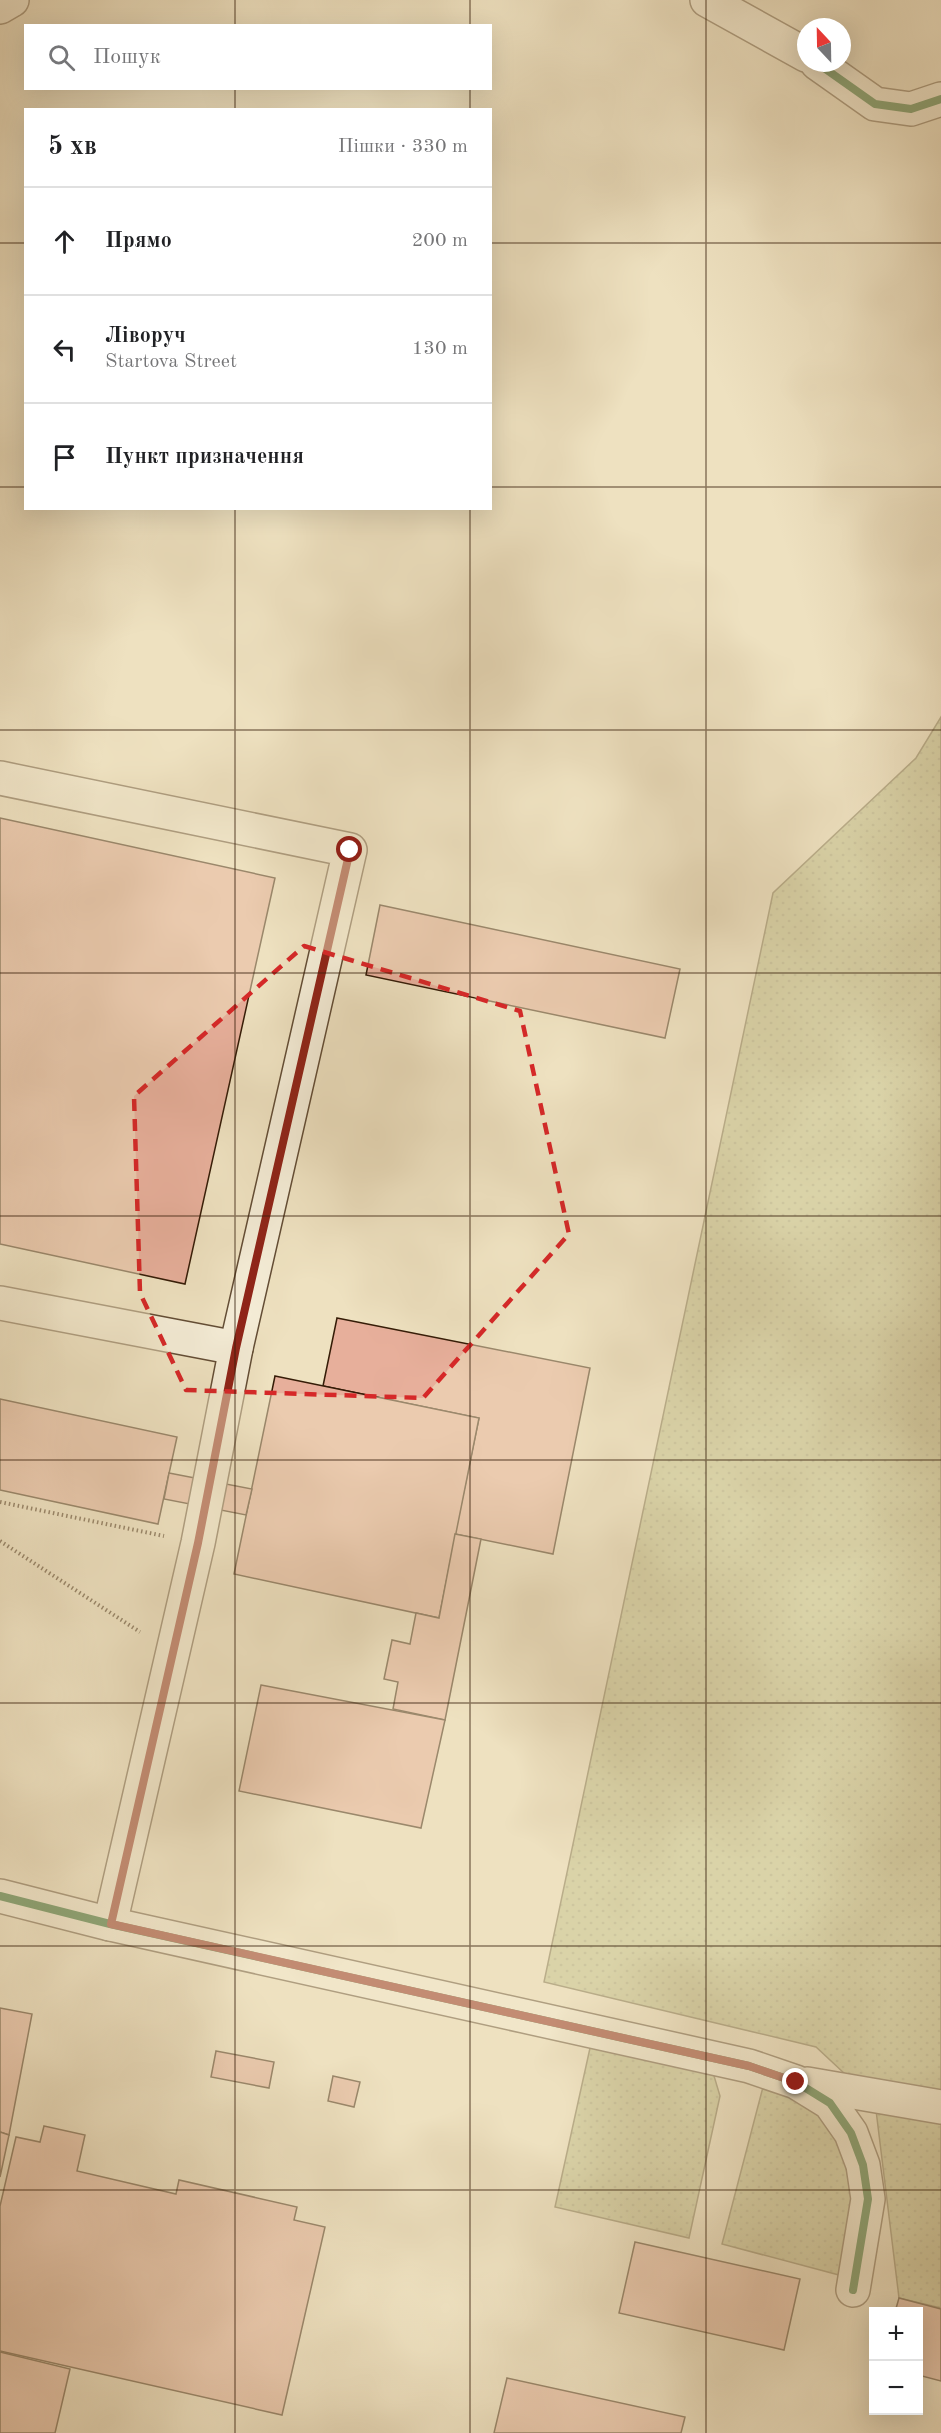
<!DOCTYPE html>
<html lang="uk">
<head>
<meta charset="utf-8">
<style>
	:root { --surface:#fff; --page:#f2f2f2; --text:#202124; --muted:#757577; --line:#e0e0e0 }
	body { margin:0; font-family:"Old Standard TT",serif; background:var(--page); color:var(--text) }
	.controls { position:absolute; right:18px; bottom:18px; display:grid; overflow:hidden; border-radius:0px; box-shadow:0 6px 24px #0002 }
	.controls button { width:54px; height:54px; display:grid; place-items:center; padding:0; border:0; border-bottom:2px solid var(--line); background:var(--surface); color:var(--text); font:30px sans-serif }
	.compass { position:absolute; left:797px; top:18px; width:54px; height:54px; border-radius:50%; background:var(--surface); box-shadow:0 6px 24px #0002; rotate:338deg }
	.stop { position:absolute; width:18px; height:18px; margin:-14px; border:4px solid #8f2418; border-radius:50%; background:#fff }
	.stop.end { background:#8f2418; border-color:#fff; box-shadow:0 2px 6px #0008 }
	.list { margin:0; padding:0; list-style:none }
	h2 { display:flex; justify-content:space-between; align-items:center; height:78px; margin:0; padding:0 24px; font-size:26px }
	h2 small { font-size:20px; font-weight:400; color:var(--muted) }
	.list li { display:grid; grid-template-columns:39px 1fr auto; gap:18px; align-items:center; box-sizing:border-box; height:108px; padding:0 24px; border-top:2px solid var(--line) }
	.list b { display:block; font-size:22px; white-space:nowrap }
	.list p { margin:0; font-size:20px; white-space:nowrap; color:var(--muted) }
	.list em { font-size:20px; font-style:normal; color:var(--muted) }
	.icon { flex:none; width:33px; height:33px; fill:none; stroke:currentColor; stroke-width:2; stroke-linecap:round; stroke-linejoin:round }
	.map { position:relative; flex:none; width:941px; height:2433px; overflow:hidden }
	.search { position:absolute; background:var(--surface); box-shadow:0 6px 24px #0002; left:24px; top:24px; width:468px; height:66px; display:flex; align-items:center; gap:15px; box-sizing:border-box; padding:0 21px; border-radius:0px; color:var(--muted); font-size:22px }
	.panel { position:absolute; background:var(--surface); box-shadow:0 6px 24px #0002; left:24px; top:108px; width:468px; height:402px; border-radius:0px }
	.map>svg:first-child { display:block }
</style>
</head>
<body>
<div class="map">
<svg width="941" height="2433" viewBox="0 0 941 2433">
	<defs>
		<pattern id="grass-dots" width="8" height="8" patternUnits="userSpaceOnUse" patternTransform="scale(1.5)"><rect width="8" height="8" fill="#c0c18d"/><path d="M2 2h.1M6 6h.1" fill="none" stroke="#a6a578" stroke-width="1.8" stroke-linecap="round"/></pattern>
	</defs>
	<rect width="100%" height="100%" fill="#eee1c0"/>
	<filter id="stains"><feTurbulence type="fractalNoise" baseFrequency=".00333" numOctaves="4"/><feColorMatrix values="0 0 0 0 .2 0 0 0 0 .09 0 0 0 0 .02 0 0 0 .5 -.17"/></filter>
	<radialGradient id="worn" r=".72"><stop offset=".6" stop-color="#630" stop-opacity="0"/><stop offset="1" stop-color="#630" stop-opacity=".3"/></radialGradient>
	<g fill="url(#grass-dots)" stroke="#7a6e4a" stroke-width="1.5">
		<path d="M941 717V2308L899 2298 875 2102 816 2047 544 1982 773 893 916 758Z"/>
		<path d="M592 2039 712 2069 720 2096 689 2238 555 2207Z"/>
		<path d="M763 2087 817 2104 841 2144 852 2196 839 2275 722 2244Z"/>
	</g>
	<g fill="#e7af9b" stroke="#351c07" stroke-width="1.5">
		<path d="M0 818 275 878 185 1284 0 1244Z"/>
		<path d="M380 905 680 969 665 1038 366 975Z"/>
		<path d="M337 1318 590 1368 553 1554 455 1534 479 1418 323 1386Z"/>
		<path d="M275 1376 479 1418 439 1618 234 1574Z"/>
		<path d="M0 1399 177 1437 158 1524 0 1490Z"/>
		<path d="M169 1473 252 1489 246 1515 164 1499Z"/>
		<path d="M455 1534 481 1539 445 1720 393 1709 398 1682 384 1679 392 1640 410 1644 416 1613 439 1618Z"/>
		<path d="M261 1685 445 1720 421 1828 239 1791Z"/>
		<path d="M0 2008 32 2014 9 2135 0 2132Z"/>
		<path d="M216 2051 274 2062 269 2088 211 2077Z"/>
		<path d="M333 2076 360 2082 354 2107 328 2101Z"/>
		<path d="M44 2126 85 2135 77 2171 176 2194 179 2180 297 2207 294 2220 325 2227 282 2415 0 2351V2206L16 2137 40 2142Z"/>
		<path d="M0 2132 9 2135 0 2177Z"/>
		<path d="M635 2242 800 2279 784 2350 619 2313Z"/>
		<path d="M899 2298 941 2309V2381L918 2375V2312H895Z"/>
		<path d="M0 2352 70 2369 55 2433H0Z"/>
		<path d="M507 2378 685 2417 681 2433H494Z"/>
	</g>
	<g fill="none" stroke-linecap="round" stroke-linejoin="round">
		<defs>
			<g id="minor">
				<path d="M707 0 806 55"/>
				<path d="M0 7 12 0"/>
				<path d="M817 63 875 104 911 109 941 99"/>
				<path d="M0 778 350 850 236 1348 198 1543 110 1924"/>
				<path d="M0 1303 236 1348"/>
				<path d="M0 1896 110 1924 749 2066 796 2082 830 2103 851 2133 863 2165 868 2199 853 2290"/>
				<path d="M807 2084 941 2107"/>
			</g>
		</defs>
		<use href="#minor" stroke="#634d35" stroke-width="36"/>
		<g stroke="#351c07" stroke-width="4" stroke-dasharray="1.5 3" stroke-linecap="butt">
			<path d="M0 1502 164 1536"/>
			<path d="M0 1541 140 1632"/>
		</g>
		<use href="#minor" stroke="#f4ecd6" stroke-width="33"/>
		<defs>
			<g id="cycleway">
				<path d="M817 63 875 104 911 109 941 99"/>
				<path d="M0 1896 110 1924 749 2066 796 2082 830 2103 851 2133 863 2165 868 2199 853 2290"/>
			</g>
		</defs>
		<use href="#cycleway" stroke="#f4ecd6" stroke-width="11"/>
		<use href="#cycleway" stroke="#1b5e20" stroke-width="8"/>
	</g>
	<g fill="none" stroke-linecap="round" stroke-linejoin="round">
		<path stroke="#8f2418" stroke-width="8" d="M350 850 236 1348 198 1543 111 1924 749 2066 796 2082"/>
	</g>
	<path d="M0 0H941V2433H0ZM304 946 520 1011 569 1234 423 1398 186 1390 140 1293 134 1096Z" fill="#eee1c0" fill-opacity=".55" fill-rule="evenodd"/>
	<path fill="none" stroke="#d62828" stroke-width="4.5" stroke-dasharray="12 8" stroke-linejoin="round" d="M304 946 520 1011 569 1234 423 1398 186 1390 140 1293 134 1096Z"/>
	<path fill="none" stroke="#351c07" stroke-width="1.5" stroke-opacity="0.55" d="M235 0V26M470 0V26M706 0V2433M235 88V110M470 88V110M0 243H26M490 243H941M0 487H26M490 487H941M235 508V2433M470 508V2433M0 730H941M0 973H941M0 1216H941M0 1460H941M0 1703H941M0 1946H941M0 2190H941"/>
	<rect width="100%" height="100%" filter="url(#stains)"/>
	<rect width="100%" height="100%" fill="url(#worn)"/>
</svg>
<div class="controls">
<button>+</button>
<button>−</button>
</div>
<svg class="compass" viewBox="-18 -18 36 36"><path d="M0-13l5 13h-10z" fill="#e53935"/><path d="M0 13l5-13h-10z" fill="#757577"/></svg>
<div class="stop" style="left:350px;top:850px"></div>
<div class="stop end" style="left:796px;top:2082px"></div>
<div class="search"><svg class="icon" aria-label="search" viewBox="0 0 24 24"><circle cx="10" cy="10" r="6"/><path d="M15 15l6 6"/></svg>Пошук</div>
<section class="panel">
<h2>5 хв<small>Пішки · 330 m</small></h2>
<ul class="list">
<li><svg class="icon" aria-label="ahead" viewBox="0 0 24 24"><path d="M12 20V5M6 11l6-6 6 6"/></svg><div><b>Прямо</b></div><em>200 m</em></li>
<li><svg class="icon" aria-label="left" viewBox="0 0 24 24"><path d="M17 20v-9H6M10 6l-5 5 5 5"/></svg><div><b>Ліворуч</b><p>Startova Street</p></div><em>130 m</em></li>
<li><svg class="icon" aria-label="arrive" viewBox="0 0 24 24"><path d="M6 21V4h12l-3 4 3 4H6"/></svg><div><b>Пункт призначення</b></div></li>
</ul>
</section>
</div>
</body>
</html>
